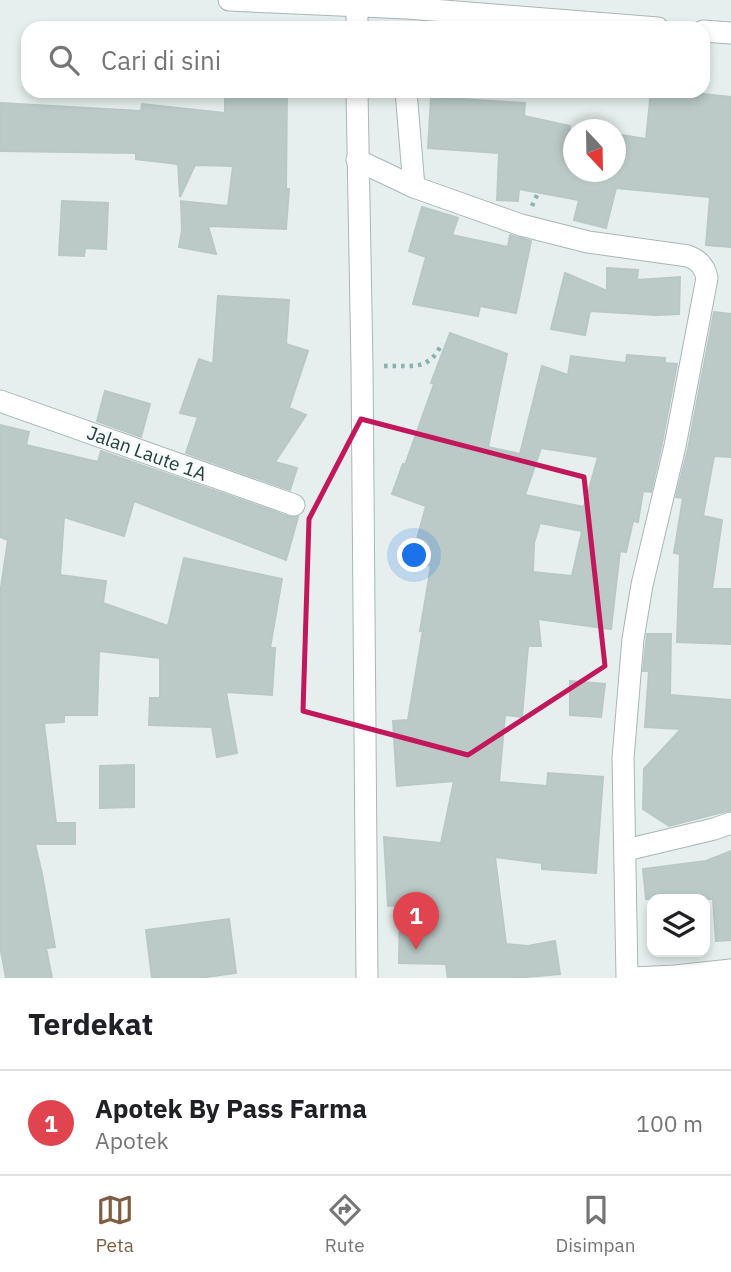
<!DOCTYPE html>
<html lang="id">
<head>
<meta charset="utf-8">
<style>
	:root { --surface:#fff; --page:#f6f6f6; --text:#202124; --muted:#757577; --line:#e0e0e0; --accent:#7e5d40 }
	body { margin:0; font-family:"IBM Plex Sans",sans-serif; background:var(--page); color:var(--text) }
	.controls { position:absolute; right:21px; bottom:21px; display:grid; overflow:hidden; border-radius:14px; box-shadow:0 4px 10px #0003 }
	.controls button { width:63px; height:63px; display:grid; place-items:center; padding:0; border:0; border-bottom:2px solid var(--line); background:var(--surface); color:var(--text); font:35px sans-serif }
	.compass { position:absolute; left:563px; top:119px; width:63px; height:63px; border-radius:50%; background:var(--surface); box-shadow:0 4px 10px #0003; rotate:158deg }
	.you { position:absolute; left:415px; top:556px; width:24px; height:24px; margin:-18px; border:5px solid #fff; border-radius:50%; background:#1a73e8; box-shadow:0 0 0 10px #1a73e833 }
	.badge { display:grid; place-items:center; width:46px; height:46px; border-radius:50%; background:var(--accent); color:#fff; font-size:23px; font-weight:700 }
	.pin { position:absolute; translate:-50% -58px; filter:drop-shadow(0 2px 4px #0008) }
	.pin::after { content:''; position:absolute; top:37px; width:24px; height:21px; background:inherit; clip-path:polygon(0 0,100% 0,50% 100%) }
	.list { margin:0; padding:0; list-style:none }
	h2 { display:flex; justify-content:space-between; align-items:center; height:91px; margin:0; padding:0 28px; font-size:30px }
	h2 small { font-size:23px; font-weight:400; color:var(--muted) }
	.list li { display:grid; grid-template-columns:46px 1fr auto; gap:21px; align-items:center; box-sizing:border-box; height:105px; padding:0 28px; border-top:2px solid var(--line) }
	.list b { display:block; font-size:26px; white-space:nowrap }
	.list p { margin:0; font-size:23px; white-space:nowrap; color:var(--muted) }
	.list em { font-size:23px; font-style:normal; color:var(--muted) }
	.icon { flex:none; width:38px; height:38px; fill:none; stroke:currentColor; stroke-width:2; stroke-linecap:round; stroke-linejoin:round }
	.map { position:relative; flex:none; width:731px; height:978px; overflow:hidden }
	.search { position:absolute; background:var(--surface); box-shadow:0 4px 10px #0003; left:21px; right:21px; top:21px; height:77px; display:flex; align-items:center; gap:18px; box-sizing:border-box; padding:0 24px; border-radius:21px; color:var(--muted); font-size:26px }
	.sheet { height:196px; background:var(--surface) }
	nav { display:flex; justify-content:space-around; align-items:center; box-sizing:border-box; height:98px; border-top:2px solid var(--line); background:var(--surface); font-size:19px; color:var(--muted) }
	nav a { display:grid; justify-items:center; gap:4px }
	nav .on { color:var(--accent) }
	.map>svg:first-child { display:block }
</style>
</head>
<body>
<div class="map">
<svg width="731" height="978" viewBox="0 0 731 978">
	<rect width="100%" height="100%" fill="#e6efed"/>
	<g fill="#bbcac7" stroke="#b8c8c6" stroke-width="2" fill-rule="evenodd">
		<path d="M225 91H287L286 189H289L286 229 208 226 216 254 179 247 182 230 181 201 228 206 233 166 195 165 180 197 178 164 136 159V153L0 151V103L141 111 142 104 225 113Z"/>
		<path d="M651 91H675L731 97V247L706 245 710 197 616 188 606 228 574 220 579 200 519 189 518 201 497 200 499 153 428 148 431 97 525 103 524 116 570 126 569 136 573 137V172H615V134L646 139Z"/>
		<path d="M62 201 108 203 106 249 85 248 84 256 59 255Z"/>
		<path d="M422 207 458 218 452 235 508 247 510 235 531 241 516 313 480 306 478 316 413 304 426 257 409 251Z"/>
		<path d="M607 268 638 270 637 280 680 277 679 314 656 315 590 311 585 335 551 329 565 273 607 291Z"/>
		<path d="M218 296 289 300 286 344 308 351 289 408 306 415 275 462 297 468 290 490 186 453 198 417 180 413 199 359 213 364Z"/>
		<path d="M714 312 731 314V457L714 456 703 516 722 520 712 589H731V644L677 642 680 554 674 553 683 498 676 497 688 449Z"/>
		<path d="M450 333 507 354 488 447 520 454 542 366 568 375 571 356 626 363 627 355 665 358V363L677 364 662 443 651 492 643 491 638 522 633 521 626 552 620 551 611 629 538 619 541 646H528L522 717 505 715 499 782 547 786 548 773 603 777 596 873 542 869V863L495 857 506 944 528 946 555 941 560 974 514 978H448L446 964 399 963 400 905 388 906 384 837 441 843 454 781 397 786 393 721 408 720 423 630 420 631 431 566 411 561 426 506 392 494 403 464 405 465 434 384 431 383ZM541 448 598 457 584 507 525 495ZM540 523 582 531 572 576 533 572 534 543Z"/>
		<path d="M105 391 150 404 141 437 97 421Z"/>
		<path d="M0 425 29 432 26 445 98 462 101 451 290 517H298L286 560 134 501 124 536 64 517 60 575 106 581 103 603 168 626 184 558 282 579 270 648H275L272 695 226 692 237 753 217 757 212 727 149 725 150 698H160V658L99 651 97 715H64V722L44 723 56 823H75V844H35L42 874 55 947 46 948 52 978H6L0 946V594L8 540 0 537Z"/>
		<path d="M647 634H671L670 695 731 700V810L669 826 643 809 644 769 681 729 645 727 649 671H643Z"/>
		<path d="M570 681 605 684 601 717 570 715Z"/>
		<path d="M134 765V807L100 808V766Z"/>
		<path d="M731 851V940L716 941 713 899H646L643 869 706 861Z"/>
		<path d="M229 919 236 973 198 978H152L146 930Z"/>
	</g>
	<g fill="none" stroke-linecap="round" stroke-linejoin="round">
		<defs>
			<g id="minor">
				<path d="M229 0 407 8 658 28"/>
				<path d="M357 0V28"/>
				<path d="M703 31 731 33"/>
				<path d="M357 91 362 366 367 978"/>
				<path d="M406 91 414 187"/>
				<path d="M357 160 414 187 521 225 588 242 688 256C699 260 705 267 707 278L675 446 642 585 633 639 623 758 627 978"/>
				<path d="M0 401 294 505"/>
				<path d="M626 850 714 829 731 823"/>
				<path d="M633 978 675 976 731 970"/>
			</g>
		</defs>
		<use href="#minor" stroke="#a8b7b6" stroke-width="23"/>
		<g stroke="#87b2ae" stroke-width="4.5" stroke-dasharray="3.5 5" stroke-linecap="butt">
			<path d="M532 206 538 193"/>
			<path d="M384 366C412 365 429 372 442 343"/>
		</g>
		<use href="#minor" stroke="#fff" stroke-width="21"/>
	</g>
	<path fill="none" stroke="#c2185b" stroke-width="5" stroke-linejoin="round" d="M361 419 584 477 605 666 468 755 303 711 309 519Z"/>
	<g text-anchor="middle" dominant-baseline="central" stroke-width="6" stroke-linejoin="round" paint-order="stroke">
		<g font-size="19" fill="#254140" stroke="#f7fbfa">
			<text transform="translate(147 453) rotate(20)">Jalan Laute 1A</text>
		</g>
	</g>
</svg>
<div class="controls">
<button><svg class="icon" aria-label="layers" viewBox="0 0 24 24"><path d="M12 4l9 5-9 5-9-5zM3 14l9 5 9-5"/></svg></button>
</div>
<svg class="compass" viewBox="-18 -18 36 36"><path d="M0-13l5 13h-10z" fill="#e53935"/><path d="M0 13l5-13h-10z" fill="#757577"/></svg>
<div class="you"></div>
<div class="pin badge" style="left:416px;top:950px;background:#e0444e">1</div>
<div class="search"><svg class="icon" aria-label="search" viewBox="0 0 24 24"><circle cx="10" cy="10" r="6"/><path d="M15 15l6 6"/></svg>Cari di sini</div>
</div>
<section class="sheet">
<h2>Terdekat<small></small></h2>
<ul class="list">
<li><span class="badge" style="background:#e0444e">1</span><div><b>Apotek By Pass Farma</b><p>Apotek</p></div><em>100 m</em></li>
</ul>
</section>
<nav>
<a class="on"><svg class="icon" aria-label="map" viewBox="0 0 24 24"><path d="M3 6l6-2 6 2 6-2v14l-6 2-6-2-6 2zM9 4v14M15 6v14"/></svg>Peta</a>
<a><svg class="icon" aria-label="directions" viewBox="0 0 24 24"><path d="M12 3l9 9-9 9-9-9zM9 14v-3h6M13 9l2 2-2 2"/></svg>Rute</a>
<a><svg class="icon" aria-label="saved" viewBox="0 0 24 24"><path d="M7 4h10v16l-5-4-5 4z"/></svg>Disimpan</a>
</nav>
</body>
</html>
